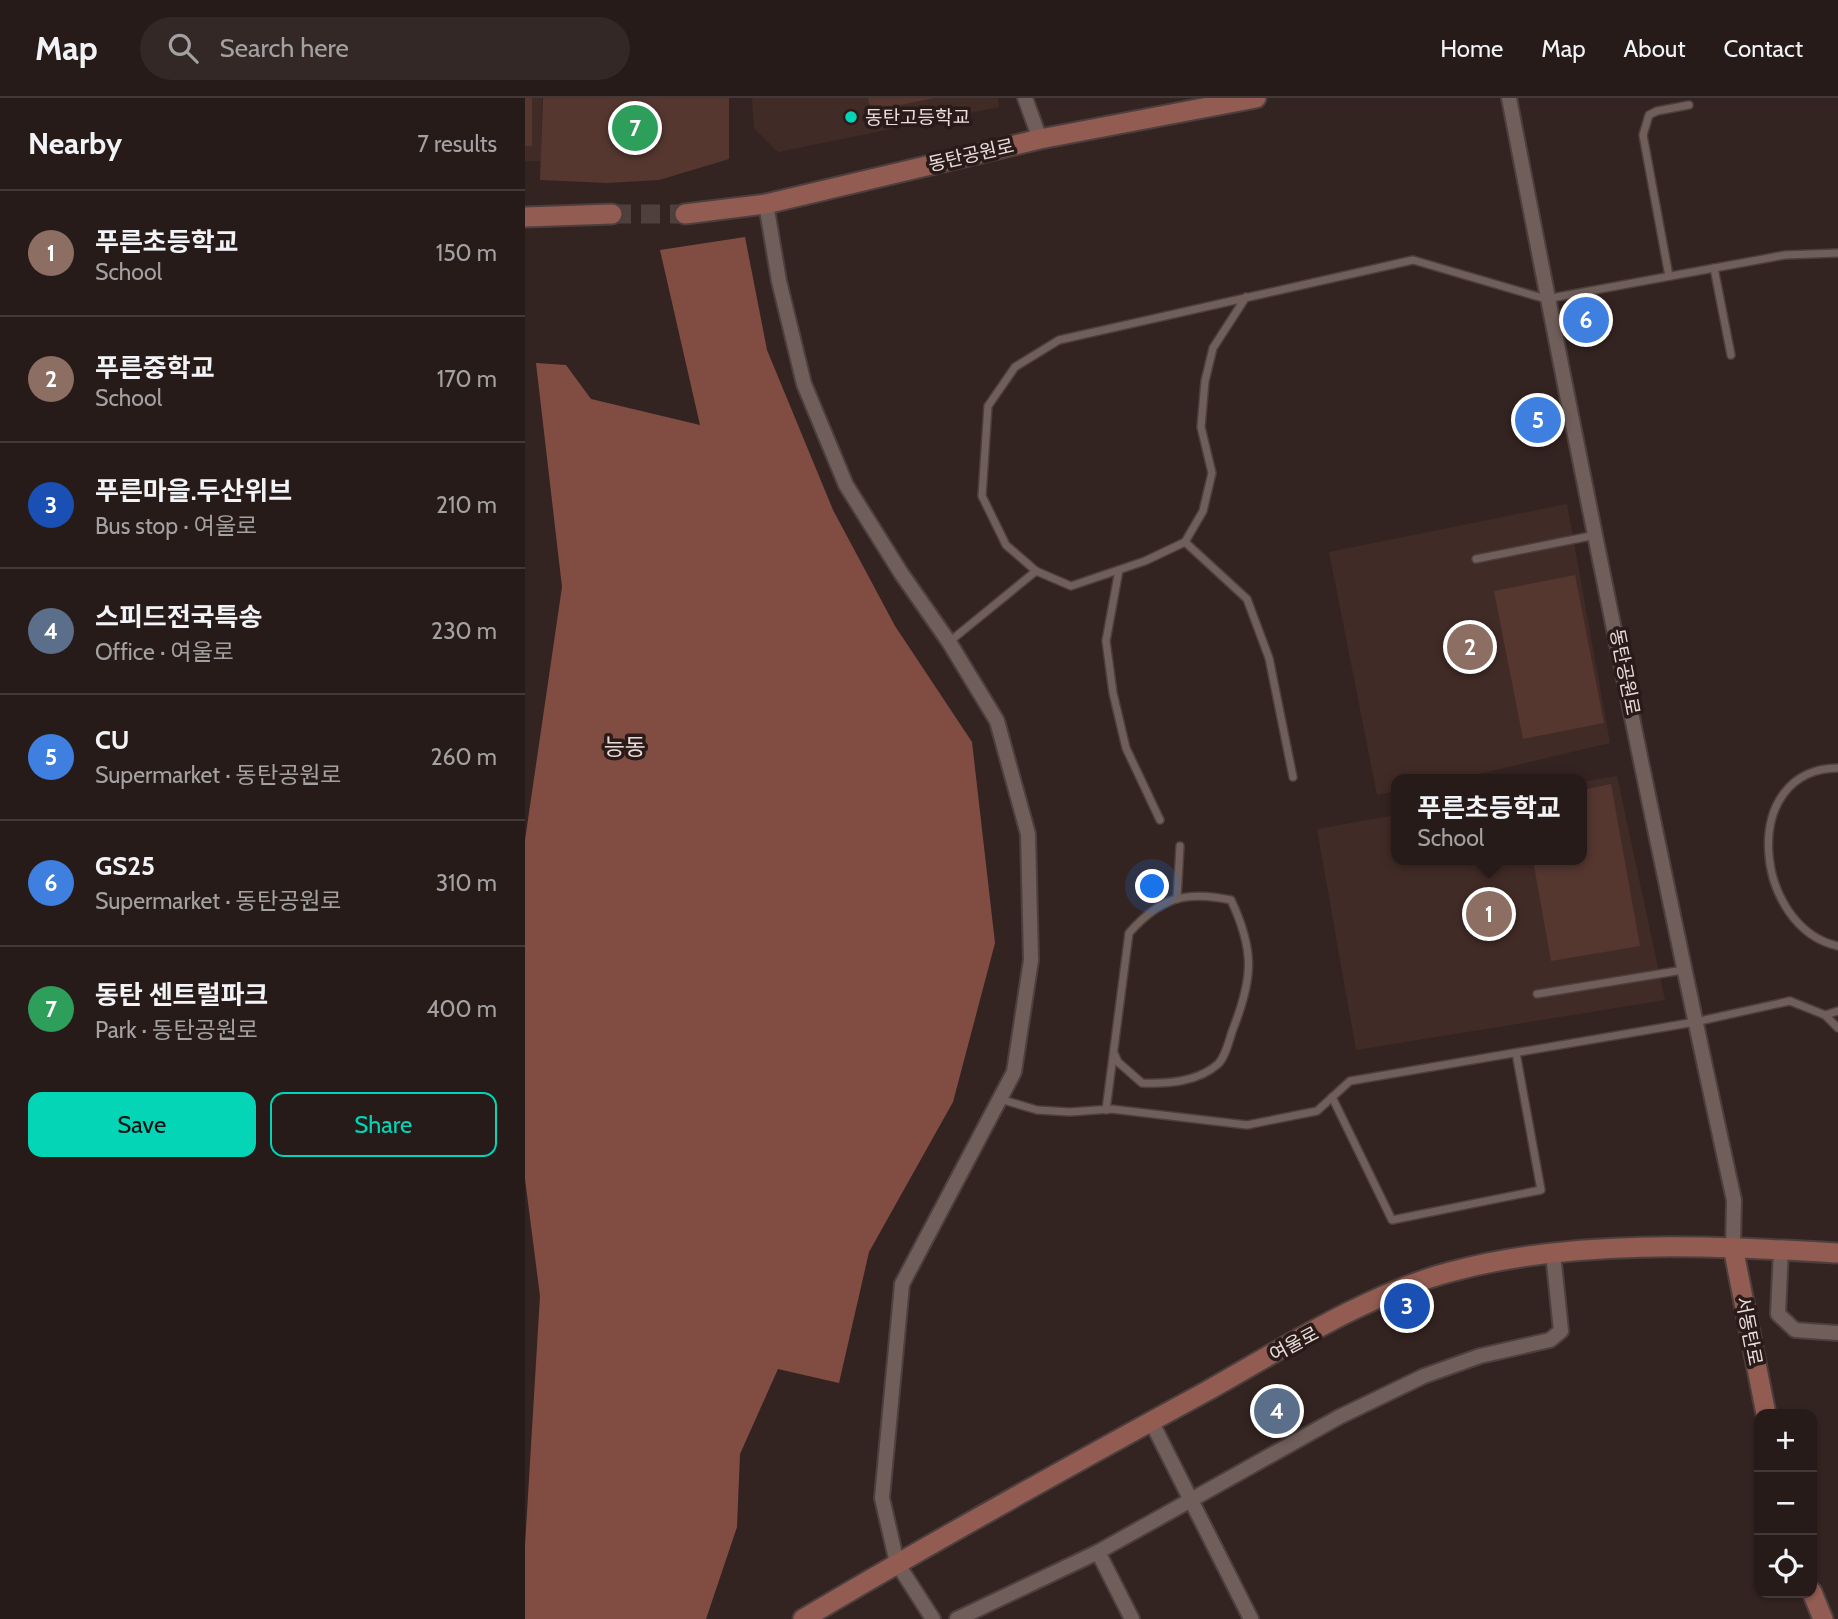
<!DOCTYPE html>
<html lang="en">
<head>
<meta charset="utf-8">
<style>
	:root { --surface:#271b19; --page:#332826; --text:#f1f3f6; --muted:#a4a1a2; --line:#433938; --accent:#03d5b6 }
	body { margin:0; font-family:Cabin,"Noto Sans KR",sans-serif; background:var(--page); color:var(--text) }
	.controls { position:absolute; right:21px; bottom:21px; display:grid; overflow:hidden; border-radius:14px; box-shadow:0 2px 5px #0004 }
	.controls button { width:63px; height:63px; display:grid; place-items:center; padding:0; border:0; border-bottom:2px solid var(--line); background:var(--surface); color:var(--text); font:35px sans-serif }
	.you { position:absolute; left:628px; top:789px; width:24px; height:24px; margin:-18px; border:5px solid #fff; border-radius:50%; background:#1a73e8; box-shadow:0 0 0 10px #1a73e833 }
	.badge { display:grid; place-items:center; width:46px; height:46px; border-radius:50%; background:var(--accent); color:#fff; font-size:23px; font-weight:700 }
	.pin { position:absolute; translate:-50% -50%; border:4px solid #fff; box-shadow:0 2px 7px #0006 }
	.popup { position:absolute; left:866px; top:676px; width:196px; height:91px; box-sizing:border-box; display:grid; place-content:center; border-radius:14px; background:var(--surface); filter:drop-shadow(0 2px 5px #0005); font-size:23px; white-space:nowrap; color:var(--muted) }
	.popup b { font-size:26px; color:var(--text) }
	.popup::after { content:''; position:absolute; left:50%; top:100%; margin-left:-14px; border:14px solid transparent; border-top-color:var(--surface) }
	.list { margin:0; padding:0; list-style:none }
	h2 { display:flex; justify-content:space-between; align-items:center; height:91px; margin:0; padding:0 28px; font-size:30px }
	h2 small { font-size:23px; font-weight:400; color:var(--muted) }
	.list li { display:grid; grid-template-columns:46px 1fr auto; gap:21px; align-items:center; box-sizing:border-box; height:126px; padding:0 28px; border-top:2px solid var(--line) }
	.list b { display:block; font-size:26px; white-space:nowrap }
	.list p { margin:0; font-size:23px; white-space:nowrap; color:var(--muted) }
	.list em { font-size:23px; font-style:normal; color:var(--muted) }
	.actions { display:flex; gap:14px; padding:21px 28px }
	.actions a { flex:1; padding:16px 0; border:2px solid var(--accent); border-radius:14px; text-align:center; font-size:24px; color:var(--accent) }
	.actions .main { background:var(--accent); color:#111 }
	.icon { flex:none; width:38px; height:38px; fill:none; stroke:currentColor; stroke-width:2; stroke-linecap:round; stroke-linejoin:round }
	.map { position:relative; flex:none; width:1313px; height:1521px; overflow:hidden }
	header { display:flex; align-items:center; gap:42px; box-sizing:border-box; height:98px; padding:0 35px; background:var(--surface); border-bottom:2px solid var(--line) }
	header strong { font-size:33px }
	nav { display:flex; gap:38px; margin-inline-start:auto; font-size:24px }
	.search { width:490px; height:63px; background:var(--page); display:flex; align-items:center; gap:18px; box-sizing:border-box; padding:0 24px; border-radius:38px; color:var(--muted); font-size:26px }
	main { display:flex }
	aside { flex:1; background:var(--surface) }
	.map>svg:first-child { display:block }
</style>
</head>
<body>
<header>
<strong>Map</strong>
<div class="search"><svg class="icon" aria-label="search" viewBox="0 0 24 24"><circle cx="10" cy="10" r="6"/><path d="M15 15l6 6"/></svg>Search here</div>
<nav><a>Home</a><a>Map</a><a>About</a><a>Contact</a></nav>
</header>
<main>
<aside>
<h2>Nearby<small>7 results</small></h2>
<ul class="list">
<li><span class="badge" style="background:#8d6e63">1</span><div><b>푸른초등학교</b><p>School</p></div><em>150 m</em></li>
<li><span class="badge" style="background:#8d6e63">2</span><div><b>푸른중학교</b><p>School</p></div><em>170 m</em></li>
<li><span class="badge" style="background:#1a4fb4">3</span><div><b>푸른마을.두산위브</b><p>Bus stop · 여울로</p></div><em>210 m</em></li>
<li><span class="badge" style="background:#5c6f8a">4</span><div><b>스피드전국특송</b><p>Office · 여울로</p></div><em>230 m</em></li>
<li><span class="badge" style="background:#3f7fe0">5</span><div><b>CU</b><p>Supermarket · 동탄공원로</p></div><em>260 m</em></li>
<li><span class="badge" style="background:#3f7fe0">6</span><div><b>GS25</b><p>Supermarket · 동탄공원로</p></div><em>310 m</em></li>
<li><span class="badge" style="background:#2e9e5b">7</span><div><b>동탄 센트럴파크</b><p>Park · 동탄공원로</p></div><em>400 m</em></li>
</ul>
<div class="actions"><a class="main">Save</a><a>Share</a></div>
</aside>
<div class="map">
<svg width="1313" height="1521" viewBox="0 0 1313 1521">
	<rect width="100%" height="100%" fill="#342421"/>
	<g fill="#412b26">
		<path d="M0 0H17L16 63H0Z"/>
		<path d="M227 0H473L474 9 253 54 229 30Z"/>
		<path d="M1042 406 1085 645 932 681H871V693L852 697 804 454Z"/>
		<path d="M1092 678 1140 902 831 952 792 731 871 717V762H1057V684Z"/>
	</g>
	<g fill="#553730">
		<rect x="0" y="0" width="7" height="48"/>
		<path d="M18 0H204V61L134 82 82 85 15 82Z"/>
		<path d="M343 0H409L346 13Z"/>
		<path d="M1050 477 1079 625 998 641 969 493Z"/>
		<path d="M1086 686 1115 848 1026 863 1008 762H1057V692Z"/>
	</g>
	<path fill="#814d43" d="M220 139 242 252 308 412 370 528 447 644 470 845 428 1004 344 1154 314 1285 253 1271 215 1356 212 1429 181 1521H0V1448L15 1198 0 1081V742L37 489 11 265 41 267 66 301 175 327 135 152Z"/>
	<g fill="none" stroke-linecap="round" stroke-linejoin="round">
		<path stroke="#4f403d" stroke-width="19" stroke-dasharray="19 10" stroke-linecap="butt" d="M87 116H160"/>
		<defs>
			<g id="lane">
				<path d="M1189 170 1206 257"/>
				<path d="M1144 178 1118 37 1124 17 1132 13 1164 7"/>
				<path d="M721 199 688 250 680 283 676 329 687 375 678 413 660 444 620 463 546 488 511 473 481 447 457 398 463 308 490 269 534 242 888 162 1021 201 1260 157 1313 155"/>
				<path d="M660 444 722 501 744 560 768 679"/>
				<path d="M951 461 1071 437"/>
				<path d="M594 472 581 543 588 595 601 650 635 722"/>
				<path d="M424 544 511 473"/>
				<path d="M1313 670C1212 671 1229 830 1313 848"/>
				<path d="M652 801 655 748"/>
				<path d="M1012 896 1158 872"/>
				<path d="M1300 917 1313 930"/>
				<path d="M807 999 867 1122 1016 1092 991 955"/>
				<path d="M475 1001 512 1012 545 1014 586 1011 722 1027 792 1013 825 983 1170 924 1265 903 1300 917 1313 913"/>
				<path d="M581 1012 604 835C635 800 660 792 706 802 730 853 728 880 708 931 704 942 701 958 693 966 673 984 643 986 617 985L593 964 589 955"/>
			</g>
			<g id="street">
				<path d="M500 0 515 41"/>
				<path d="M984 0C1055 368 1129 736 1209 1102L1208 1149"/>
				<path d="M241 106 254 183 279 286 321 387 376 475 424 544 472 623 503 736 506 862 489 974 377 1186 357 1400 372 1465 408 1521"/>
				<path d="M1256 1152 1253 1216 1270 1232 1313 1235"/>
				<path d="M626 1323 726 1521"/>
				<path d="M573 1454 607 1521"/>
				<path d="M432 1521 573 1454 814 1319 899 1278 955 1258 1025 1242 1036 1233 1028 1155"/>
			</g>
			<g id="secondary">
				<path d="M160 116 241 106 515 41 731 0"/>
				<path d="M0 119 87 116"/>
				<path d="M1208 1149 1241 1316"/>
				<path d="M1287 1494 1298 1521"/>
				<path d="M278 1521C411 1442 546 1367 682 1293 755 1252 844 1195 925 1174 1050 1140 1185 1148 1313 1155"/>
			</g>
		</defs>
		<use href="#lane" stroke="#4c3f3d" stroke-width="10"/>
		<use href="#street" stroke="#4c3f3d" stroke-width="18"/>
		<use href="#secondary" stroke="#4c3f3d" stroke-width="23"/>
		<use href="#lane" stroke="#705e5a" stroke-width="7"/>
		<use href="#street" stroke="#705e5a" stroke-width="14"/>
		<use href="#secondary" stroke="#925c52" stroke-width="19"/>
	</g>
	<circle fill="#03d5b6" stroke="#2a1b18" stroke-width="2.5" cx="326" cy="19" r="7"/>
	<g text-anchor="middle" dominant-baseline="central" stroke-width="7" stroke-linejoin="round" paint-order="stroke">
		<g font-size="19" fill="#e8dddb" stroke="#2a1b18" text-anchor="start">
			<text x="340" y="19">동탄고등학교</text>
		</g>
		<g font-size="19" fill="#e8dddb" stroke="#2a1b18">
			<text transform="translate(446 57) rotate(-13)">동탄공원로</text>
			<text transform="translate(1100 574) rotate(79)">동탄공원로</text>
			<text transform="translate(1224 1233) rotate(79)">서동탄로</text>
			<text transform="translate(769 1246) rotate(-28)">여울로</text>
		</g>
		<g font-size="23" fill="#e8dddb" stroke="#2a1b18">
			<text x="100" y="649">능동</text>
		</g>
	</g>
</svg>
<div class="controls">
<button>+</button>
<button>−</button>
<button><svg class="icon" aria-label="locate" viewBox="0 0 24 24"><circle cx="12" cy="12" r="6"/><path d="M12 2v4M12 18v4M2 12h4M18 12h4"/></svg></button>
</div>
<div class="you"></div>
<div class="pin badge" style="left:964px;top:816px;background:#8d6e63">1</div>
<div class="popup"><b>푸른초등학교</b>School</div>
<div class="pin badge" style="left:945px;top:549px;background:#8d6e63">2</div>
<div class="pin badge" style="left:882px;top:1208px;background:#1a4fb4">3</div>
<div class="pin badge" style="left:752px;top:1313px;background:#5c6f8a">4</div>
<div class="pin badge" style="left:1013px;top:322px;background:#3f7fe0">5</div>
<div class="pin badge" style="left:1061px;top:222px;background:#3f7fe0">6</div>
<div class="pin badge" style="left:110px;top:30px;background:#2e9e5b">7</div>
</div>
</main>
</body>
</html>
